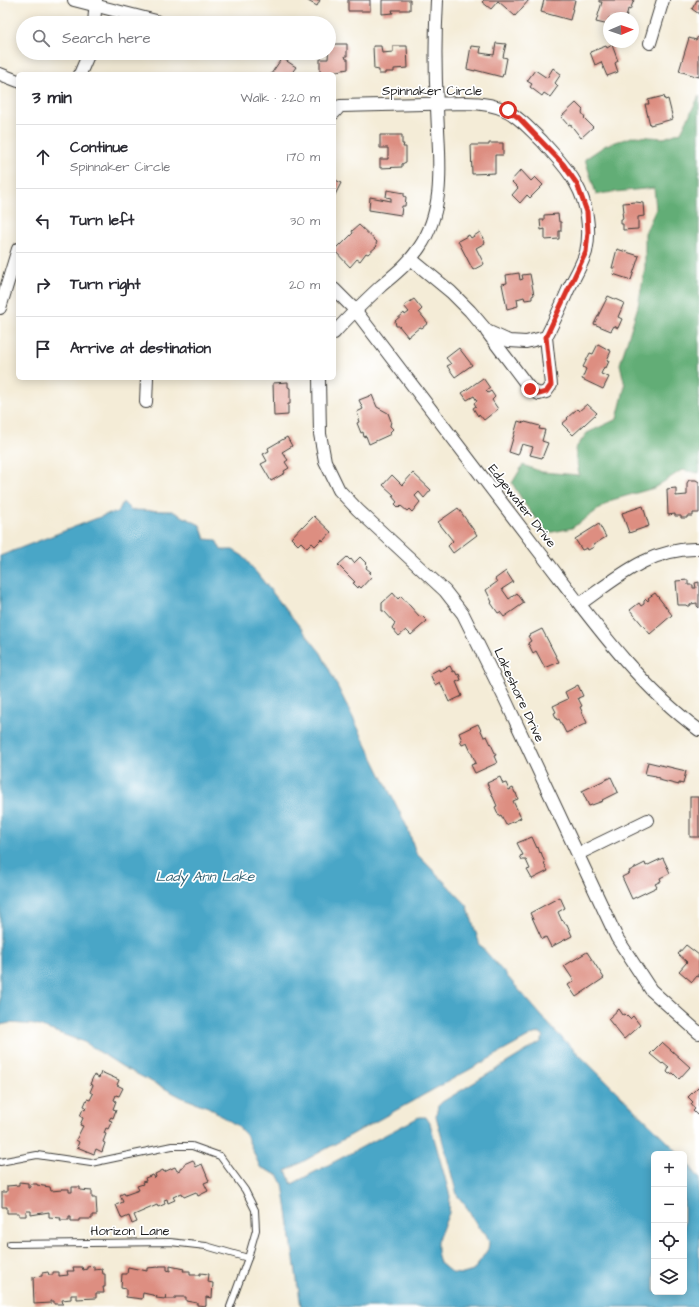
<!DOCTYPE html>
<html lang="en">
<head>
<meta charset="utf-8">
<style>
	:root { --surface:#fff; --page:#f7f7f7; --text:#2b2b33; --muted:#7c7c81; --line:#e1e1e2 }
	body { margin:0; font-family:"Architects Daughter",sans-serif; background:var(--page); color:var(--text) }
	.controls { position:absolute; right:12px; bottom:12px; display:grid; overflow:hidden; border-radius:6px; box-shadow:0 2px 10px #0003 }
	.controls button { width:36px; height:36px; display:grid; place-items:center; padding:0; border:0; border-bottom:1px solid var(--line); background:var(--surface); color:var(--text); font:20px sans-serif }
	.compass { position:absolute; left:603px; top:12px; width:36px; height:36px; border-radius:50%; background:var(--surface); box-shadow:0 2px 10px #0003; rotate:88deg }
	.stop { position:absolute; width:12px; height:12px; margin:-9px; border:3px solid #d93025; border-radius:50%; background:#fff }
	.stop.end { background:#d93025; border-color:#fff; box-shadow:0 1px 4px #0008 }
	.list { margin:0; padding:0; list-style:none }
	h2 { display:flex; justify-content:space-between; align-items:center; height:52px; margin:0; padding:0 16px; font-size:17px }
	h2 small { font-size:13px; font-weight:400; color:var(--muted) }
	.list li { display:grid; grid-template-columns:26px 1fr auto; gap:12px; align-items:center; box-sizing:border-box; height:64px; padding:0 16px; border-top:1px solid var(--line) }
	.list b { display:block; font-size:15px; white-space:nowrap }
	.list p { margin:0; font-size:13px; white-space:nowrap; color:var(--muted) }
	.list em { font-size:13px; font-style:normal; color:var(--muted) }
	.icon { flex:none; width:22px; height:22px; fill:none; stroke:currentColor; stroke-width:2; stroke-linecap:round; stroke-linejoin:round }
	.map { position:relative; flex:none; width:699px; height:1307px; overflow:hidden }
	.search { position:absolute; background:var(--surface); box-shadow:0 2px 10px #0003; left:16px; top:16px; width:320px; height:44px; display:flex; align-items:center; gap:10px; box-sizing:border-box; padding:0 14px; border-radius:22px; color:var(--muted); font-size:15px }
	.panel { position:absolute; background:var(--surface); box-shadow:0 2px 10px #0003; left:16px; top:72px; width:320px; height:308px; border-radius:6px }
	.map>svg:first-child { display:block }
</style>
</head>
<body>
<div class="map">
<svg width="699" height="1307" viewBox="0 0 699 1307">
	<rect width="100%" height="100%" fill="#fff"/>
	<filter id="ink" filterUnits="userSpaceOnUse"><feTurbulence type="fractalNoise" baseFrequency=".025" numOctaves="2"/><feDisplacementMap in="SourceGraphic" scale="8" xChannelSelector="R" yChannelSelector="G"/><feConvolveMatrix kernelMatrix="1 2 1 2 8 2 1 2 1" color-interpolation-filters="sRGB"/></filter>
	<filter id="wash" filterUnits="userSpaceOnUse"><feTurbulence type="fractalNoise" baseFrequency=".012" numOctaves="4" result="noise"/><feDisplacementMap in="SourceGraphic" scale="16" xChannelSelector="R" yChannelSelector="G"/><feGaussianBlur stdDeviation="0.9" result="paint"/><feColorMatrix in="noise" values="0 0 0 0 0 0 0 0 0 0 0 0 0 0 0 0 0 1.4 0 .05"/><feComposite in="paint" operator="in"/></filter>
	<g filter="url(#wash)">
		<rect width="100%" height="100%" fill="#f4ecd7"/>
		<path fill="#62ad76" stroke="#3f6449" d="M699 96V473L682 470 654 488 612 500 572 528 548 533 526 506 512 483 523 465 542 472 579 475 575 449 587 433 617 419 625 386 620 364 638 306 645 268V233L656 209 654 188 596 194 585 159 606 145 635 136 664 138 681 132Z"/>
		<path fill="#48a6c7" stroke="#326172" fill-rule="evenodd" d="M123 502 131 510 172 511 200 525 205 539 216 540 221 550H233L243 556 321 653 408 829 416 853 467 905 480 945 553 1029 680 1154H654V1292H684V1158L699 1178V1307H301L283 1184 279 1176 260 1167 246 1135 236 1125 208 1107 183 1098 123 1067 84 1042 36 1025 10 1023 0 1025V556L105 515 118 512ZM540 1033 544 1036 541 1042 442 1102 438 1106 436 1116 457 1195 468 1209 478 1227 486 1234 489 1242 488 1249 473 1271 463 1274 452 1273 440 1263 437 1252V1242L449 1213 450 1196 430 1123 426 1117H419L292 1184 286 1171 534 1034Z"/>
		<g id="blocks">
			<g fill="#dd8e81">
				<path d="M308 0H320L317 6 308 1Z"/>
				<rect x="348" y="0" width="22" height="11"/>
				<path d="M382 0H410V10H392L393 13 382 14Z"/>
				<path d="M484 0H529L515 16 498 1 491 9 482 2Z"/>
				<path d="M544 0H575L570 20 541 12Z"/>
				<path d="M599 0H634L630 10 628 9 626 18H609V25L596 22 602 2H599Z"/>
				<path d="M697 0H699V14L692 9Z"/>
				<path d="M698 36 699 37V77L679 71 689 38 696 40Z"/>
				<path d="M496 43 506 44 503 57 507 58 504 74H503L502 77 475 70V71L467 69 471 46 481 47 480 53 494 55Z"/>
				<path d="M329 44H347V56H345L346 59H348V69L331 72V74H325V72H320V59H328Z"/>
				<path d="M612 45 618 61 615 63 618 72 607 76 601 62 595 65 590 52 606 46 607 48Z"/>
				<path d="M373 46H381L382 53 393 52V46H407L408 68 394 69V72H385V74H379V70L374 69Z"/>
				<path d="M282 58 296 67 291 74H271Z"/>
				<path d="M553 68 561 74 555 83 558 86 550 97 544 93 542 96 530 87 532 84 527 81 535 70 547 78Z"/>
				<path d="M664 96 665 100 668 99 673 119 650 125 645 104H649L648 100Z"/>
				<path d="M576 103 583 110 582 113 585 117 584 118 593 127 581 138 570 124 568 125 561 117Z"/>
				<path d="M380 135H402V144H404L403 147H406V162L402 164V167L380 168V159H388V148H380Z"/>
				<path d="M489 143H503V155H495V173L472 174 471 145H489Z"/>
				<path d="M521 170 531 181 535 177 543 185 530 198 527 195 520 203 512 195 518 188 511 181Z"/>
				<path d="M334 179 341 183 334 197Z"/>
				<path d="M387 190 404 193V196L406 197 405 206H402L401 215 369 210 370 197 391 201V198L386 197Z"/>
				<path d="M636 202 643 203 644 216 638 217V229L623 230V224H621V219H623L622 212H624L623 203Z"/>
				<path d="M558 214 559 222H561V231H559V239L545 240V229L541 230 540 220H544V215Z"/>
				<path d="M359 225 377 242 376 244 377 246 368 254 366 253 360 261 357 259 350 267 334 250 340 244 341 245 353 233 352 231Z"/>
				<path d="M480 232 485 243 476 248 484 264 473 270 458 241 469 235 471 238Z"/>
				<path d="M617 249 639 256 631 280 613 274 615 268H612Z"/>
				<path d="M519 273 520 280 523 279 522 275 530 274 534 295 532 296V299L525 300 524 297 517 299 518 306 507 309 502 284 507 283 506 275Z"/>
				<path d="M608 296 624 303 618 317 622 319 618 328 614 326 611 331 594 324Z"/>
				<path d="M414 299 422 309 419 312 428 323 422 328 420 327 408 337 399 326H396L395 321 404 313 405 315 409 312 404 306Z"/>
				<path d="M598 344 611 351 607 360 609 361 606 368 604 367 601 374 609 377 603 389 582 379 586 369 583 367 590 353 593 354Z"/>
				<path d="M459 348 472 365 455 377 447 366 451 364 446 358Z"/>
				<path d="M483 378 490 388 486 391 488 393 491 391 495 397 492 400 498 409 484 420 479 414 478 416 473 408 476 406 474 403 477 401 474 396 467 400 462 393Z"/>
				<path d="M288 382V387L290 388V404H288V415L274 416 273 383Z"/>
				<path d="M372 395 377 407 388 413 391 421 390 426 393 429 390 432 391 434 369 444 366 436 364 437 363 432 361 433 357 423 359 422 358 419 359 418 357 412 363 409 359 400Z"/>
				<path d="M587 404 597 413 573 435 562 424 568 419 567 418 577 409 579 411Z"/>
				<path d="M518 421 524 423 525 422 540 426 539 429 545 430 542 441 548 443 542 458 530 455 533 447 522 444 518 455 509 452Z"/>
				<path d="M287 437 292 446 282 452 288 460 285 462 289 468 284 471 285 473 271 481 261 464 267 461 263 454 269 451 268 448Z"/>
				<path d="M413 473 431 490 424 498 419 492 415 496 420 502 412 512 409 509 407 511 401 506 399 508 395 504 397 502 392 496 394 495 383 485 392 475 402 485Z"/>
				<path d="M689 480H696L699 482V513H693V516H687V518H681V516H675V514L668 515 667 489 676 488V496L687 495V483Z"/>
				<path d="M643 506 649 526 629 533 622 513Z"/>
				<path d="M458 508 477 535 453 553 448 546 453 541 438 522Z"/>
				<path d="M314 516 331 532 323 541 322 539 315 546 312 543 307 548 301 542 298 545 291 538 302 526 303 527Z"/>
				<path d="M599 524 606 537 593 545 594 547 588 550 587 548 582 550 575 539Z"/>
				<path d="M347 557 350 560 351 559 354 563 360 557 366 563 365 564 367 566 366 568 371 572 369 573 372 576 361 588 359 586 358 588 353 583 355 582 338 565Z"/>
				<path d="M506 571 513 582 502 589 509 599 517 593 524 603 504 617 500 612 498 613 491 603 492 602 486 590 497 582 495 579Z"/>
				<path d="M688 580V585H693V588H696L695 583 699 582V608L697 606V603L691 604 690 606H687L686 605H678L676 581Z"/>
				<path d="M393 593 398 599 401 596 420 617 422 616 427 621 411 635 406 630 399 636 392 628 395 623 384 611H382V603Z"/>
				<path d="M655 593 672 615 650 634 630 610 639 603 641 606 644 604V601L646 599 648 601 649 599 648 598Z"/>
				<path d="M542 629 559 662 545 668 536 651 533 653 528 643 531 641 528 636Z"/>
				<path d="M450 666 453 672 455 671 457 675 459 674 461 680 456 682 462 696 449 702 440 682 435 685 430 674 439 669V671Z"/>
				<path d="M578 685 583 696 578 698 582 706 580 707 587 723 566 733 559 719 557 720 554 713 556 712 553 706 568 699 565 692Z"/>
				<path d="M478 724 484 737 487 736 496 755 494 756 497 763 475 773 471 765 476 763 467 743 462 745 460 741 462 740 459 733Z"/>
				<path d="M648 762 686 771 683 784 679 783V785L659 780V778L655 777 656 776 645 774Z"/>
				<path d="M500 777 503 784 506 783 509 790 513 788 515 793H516L518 799 513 801 521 818 506 825 501 815 499 816 495 807 497 806 487 783Z"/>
				<path d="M611 777 618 792 602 800 603 801 589 806 582 791Z"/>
				<rect x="690" y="797" width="9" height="40"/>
				<path d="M532 837 537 848 538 847 540 853 541 852 545 863 544 864 548 871 532 879 527 870 530 869 526 860H522L520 856 523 855 517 843Z"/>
				<path d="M663 858 670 873 660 878 661 881 655 884 657 887 632 899 622 877 630 873 629 871 645 863 646 866Z"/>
				<path d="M560 897 565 908 558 912 562 921 563 920 565 924H567L572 936 551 947 546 937 542 939 530 913Z"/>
				<path d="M686 945 699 955V977L697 976 692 982 679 971 687 962 678 954Z"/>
				<path d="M587 952 604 978 576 997 568 985 574 981 564 966Z"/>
				<path d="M619 1009 623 1015 625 1014 630 1019 633 1016 640 1025 624 1039 608 1019Z"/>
				<path d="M662 1042 690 1067 679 1079 673 1073 669 1074 667 1072 669 1068 663 1063 662 1064 650 1054Z"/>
				<path d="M101 1072 119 1080 117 1085 123 1088 119 1096 116 1095 114 1100 116 1101 113 1109 116 1110 113 1118 111 1117 109 1120 112 1121 108 1129 106 1128 104 1133 106 1134 103 1142 105 1143 102 1152 96 1149 94 1154 77 1147 79 1142 76 1140 83 1126 80 1125 83 1118 80 1116 83 1109 85 1110 86 1107 84 1106 87 1099 90 1100 93 1094 90 1092 93 1085 90 1084 94 1075 99 1078Z"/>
				<path d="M699 1086V1113L697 1115 693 1111 695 1109 691 1104 693 1102 688 1097Z"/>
				<path d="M193 1160 196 1167 202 1164 209 1181 204 1183 208 1191 198 1196 196 1192 184 1197 182 1193 173 1197 175 1200 168 1203 167 1199 164 1200 165 1204 158 1207 157 1205 134 1215 137 1222 132 1224 129 1216 122 1219 116 1205 123 1202 120 1195 124 1193 125 1195 139 1190 137 1186 143 1184 142 1182 146 1181 145 1178 153 1175 155 1178 156 1177 155 1174 163 1170 164 1172 175 1167 177 1171 180 1170V1168L184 1166V1164Z"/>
				<path d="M19 1182 28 1183V1188H30V1184H37V1185L50 1187 51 1191 62 1190V1189H69V1192H72V1187H80V1190L92 1191V1198H96L97 1215H92V1219H79V1221H71V1216H69V1220H60L61 1218 49 1217V1212L31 1215V1211H26V1216H19V1213H7V1207H2V1192H7V1186L19 1185Z"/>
				<path d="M94 1266V1270L102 1269 103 1274H105V1287H103L104 1293H96V1298L77 1299V1295H71V1299L62 1300 63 1304H54V1301H51V1303L34 1304 33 1277 42 1276V1273L48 1272 49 1275H53V1272H59V1276L68 1275 67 1271H74L73 1267H82L83 1270 87 1269V1267Z"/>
				<path d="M159 1266H167V1270L170 1271V1266L184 1269 183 1271H190V1275H200V1273L209 1274 208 1282 213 1283 212 1298 206 1297V1306L197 1305V1303L186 1301V1297H175V1299H166V1295L165 1299 156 1298 157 1296 143 1293 142 1299 126 1297V1289L121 1288 122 1274H127L128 1267 147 1271V1268L159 1267Z"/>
			</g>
		</g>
	</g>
	<g filter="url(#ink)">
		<use href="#blocks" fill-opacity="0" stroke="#3c3b38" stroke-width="1"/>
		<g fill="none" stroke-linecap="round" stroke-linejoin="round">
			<defs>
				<g id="service">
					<path d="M0 1162 37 1155 91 1163 172 1146H192L220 1156 245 1190 255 1210 256 1230 248 1258 230 1307"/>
					<path d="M10 1244 170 1242 206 1246 248 1258"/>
				</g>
				<g id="minor">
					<path d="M74 0 156 21"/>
					<path d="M94 23 96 0"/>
					<path d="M650 43 663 0"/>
					<path d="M0 74 18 81"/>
					<path d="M80 74 89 53"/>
					<path d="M334 113 340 106 466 103C506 103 516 115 542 141 554 155 567 167 576 184 587 203 591 230 586 252 582 265 574 278 568 290 561 306 554 322 546 337L526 342 509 341 487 331 470 311 451 292 411 259"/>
					<path d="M334 289 355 310C416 390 477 470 538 550 587 613 634 682 699 730"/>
					<path d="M0 308 18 249"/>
					<path d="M487 332 530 389 539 394 546 392 551 385 546 337"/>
					<path d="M334 333C349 316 365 301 381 286 395 274 409 263 419 248 448 206 438 153 437 106 435 71 435 35 437 0"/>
					<path d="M319 378 320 434 325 461 339 490 358 510 445 591 463 614 505 699 617 938 651 990 699 1033"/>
					<path d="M146 402 147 378"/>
					<path d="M580 604C617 578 651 547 699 549"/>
					<path d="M578 854 648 820"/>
				</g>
			</defs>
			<use href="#service" stroke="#3c3b38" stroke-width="8"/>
			<use href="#minor" stroke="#3c3b38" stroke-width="14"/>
			<use href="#service" stroke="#fff" stroke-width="6"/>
			<use href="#minor" stroke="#fff" stroke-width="12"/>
		</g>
	</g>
	<g fill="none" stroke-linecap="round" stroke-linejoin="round" filter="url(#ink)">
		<path stroke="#d93025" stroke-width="5" d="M508 110 519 118 563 164 577 184 587 212 588 232 586 252 546 337 551 385 546 392 539 394 530 389"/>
	</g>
	<g text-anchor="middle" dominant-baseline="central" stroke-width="3.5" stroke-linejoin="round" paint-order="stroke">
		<g font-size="13" fill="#1c1c1c" stroke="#fff">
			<text x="432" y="91">Spinnaker Circle</text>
			<text transform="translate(522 506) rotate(52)">Edgewater Drive</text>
			<text transform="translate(519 695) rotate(65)">Lakeshore Drive</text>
			<text x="130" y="1231">Horizon Lane</text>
		</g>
		<g font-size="14" font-style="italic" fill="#326172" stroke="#fff">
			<text x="205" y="877">Lady Ann Lake</text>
		</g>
	</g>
</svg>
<div class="controls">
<button>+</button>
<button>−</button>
<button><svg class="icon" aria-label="locate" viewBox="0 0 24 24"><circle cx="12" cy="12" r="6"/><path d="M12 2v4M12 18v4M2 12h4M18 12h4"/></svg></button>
<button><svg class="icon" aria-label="layers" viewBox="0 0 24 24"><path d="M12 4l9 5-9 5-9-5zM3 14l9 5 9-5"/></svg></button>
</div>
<svg class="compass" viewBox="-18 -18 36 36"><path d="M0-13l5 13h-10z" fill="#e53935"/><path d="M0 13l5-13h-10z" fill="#7c7c81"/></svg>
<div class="stop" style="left:508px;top:110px"></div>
<div class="stop end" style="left:530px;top:389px"></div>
<div class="search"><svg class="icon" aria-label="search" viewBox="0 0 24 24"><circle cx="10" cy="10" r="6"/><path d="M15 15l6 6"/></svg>Search here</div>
<section class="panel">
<h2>3 min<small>Walk · 220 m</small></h2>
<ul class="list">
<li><svg class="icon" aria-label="ahead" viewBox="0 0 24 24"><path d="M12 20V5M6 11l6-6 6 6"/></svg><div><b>Continue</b><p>Spinnaker Circle</p></div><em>170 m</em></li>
<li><svg class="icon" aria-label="left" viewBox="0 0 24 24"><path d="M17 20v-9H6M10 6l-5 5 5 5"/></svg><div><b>Turn left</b></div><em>30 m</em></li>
<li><svg class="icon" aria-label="right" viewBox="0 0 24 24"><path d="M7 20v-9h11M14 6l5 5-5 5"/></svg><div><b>Turn right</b></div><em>20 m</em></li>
<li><svg class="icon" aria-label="arrive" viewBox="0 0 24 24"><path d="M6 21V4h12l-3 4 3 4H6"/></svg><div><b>Arrive at destination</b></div></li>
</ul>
</section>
</div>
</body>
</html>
